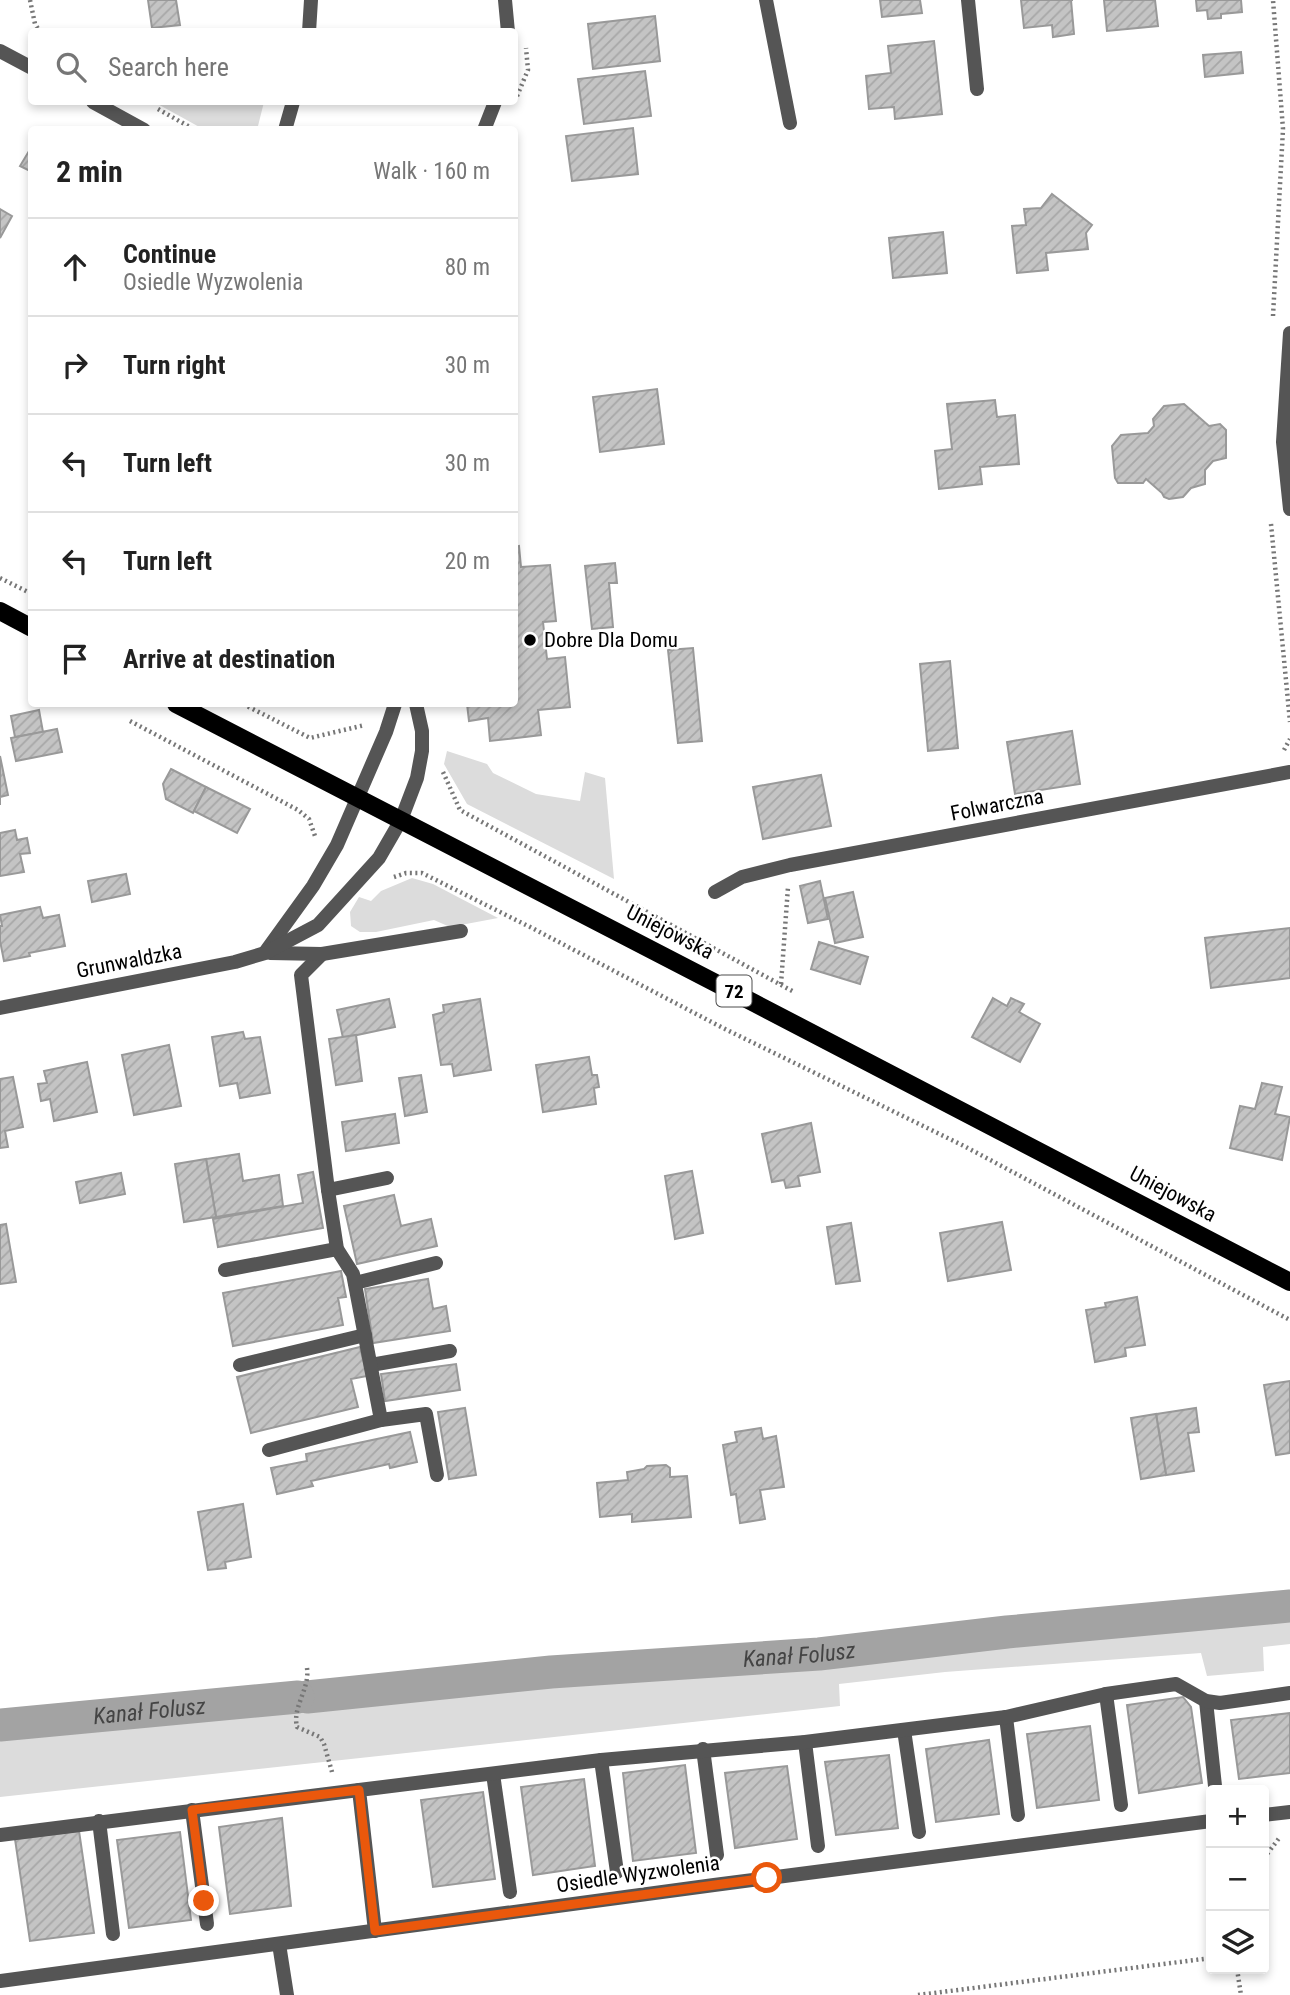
<!DOCTYPE html>
<html lang="en">
<head>
<meta charset="utf-8">
<style>
	:root { --surface:#fff; --page:#f6f6f6; --text:#222; --muted:#767676; --line:#e0e0e0 }
	body { margin:0; font-family:"Roboto Condensed",sans-serif; background:var(--page); color:var(--text) }
	.controls { position:absolute; right:21px; bottom:21px; display:grid; overflow:hidden; border-radius:7px; box-shadow:0 4px 10px #0003 }
	.controls button { width:63px; height:63px; display:grid; place-items:center; padding:0; border:0; border-bottom:2px solid var(--line); background:var(--surface); color:var(--text); font:35px sans-serif }
	.stop { position:absolute; width:21px; height:21px; margin:-16px; border:5px solid #ea580c; border-radius:50%; background:#fff }
	.stop.end { background:#ea580c; border-color:#fff; box-shadow:0 2px 7px #0008 }
	.list { margin:0; padding:0; list-style:none }
	h2 { display:flex; justify-content:space-between; align-items:center; height:91px; margin:0; padding:0 28px; font-size:30px }
	h2 small { font-size:23px; font-weight:400; color:var(--muted) }
	.list li { display:grid; grid-template-columns:46px 1fr auto; gap:21px; align-items:center; box-sizing:border-box; height:98px; padding:0 28px; border-top:2px solid var(--line) }
	.list b { display:block; font-size:26px; white-space:nowrap }
	.list p { margin:0; font-size:23px; white-space:nowrap; color:var(--muted) }
	.list em { font-size:23px; font-style:normal; color:var(--muted) }
	.icon { flex:none; width:38px; height:38px; fill:none; stroke:currentColor; stroke-width:2; stroke-linecap:round; stroke-linejoin:round }
	.map { position:relative; flex:none; width:1290px; height:1995px; overflow:hidden }
	.search { position:absolute; background:var(--surface); box-shadow:0 4px 10px #0003; left:28px; top:28px; width:490px; height:77px; display:flex; align-items:center; gap:18px; box-sizing:border-box; padding:0 24px; border-radius:7px; color:var(--muted); font-size:26px }
	.panel { position:absolute; background:var(--surface); box-shadow:0 4px 10px #0003; left:28px; top:126px; width:490px; height:581px; border-radius:7px }
	.map>svg:first-child { display:block }
</style>
</head>
<body>
<div class="map">
<svg width="1290" height="1995" viewBox="0 0 1290 1995">
	<defs>
		<pattern id="building-hatch" width="6" height="6" patternUnits="userSpaceOnUse" patternTransform="scale(1.75)"><rect width="6" height="6" fill="#c4c4c4"/><path d="M-1 1l2-2M0 6l6-6M5 7l2-2" fill="none" stroke="#a7a7a7"/></pattern>
	</defs>
	<rect width="100%" height="100%" fill="#fff"/>
	<g fill="#dcdcdc">
		<path d="M154 102H264L257 130 203 129Z"/>
		<path d="M447 751 487 764 493 773 536 794 580 801 585 772 605 778 614 879 467 804 444 764Z"/>
		<path d="M412 878 433 884 498 918 450 927 434 920 376 932H360L351 926 350 912 359 897 371 901 381 891Z"/>
		<path d="M1290 1618V1644L1263 1647 1264 1671 1207 1676 1201 1653 945 1672 839 1684 840 1706 0 1797V1736L325 1704 946 1652Z"/>
	</g>
	<g fill="none" stroke-linecap="round" stroke-linejoin="round">
		<g stroke="#a3a3a3" stroke-width="33">
			<path id="s1" d="M307 1697 551 1672 819 1654 1007 1632 1290 1606"/>
			<path id="s2" d="M0 1725 298 1697"/>
		</g>
	</g>
	<g fill="url(#building-hatch)" stroke="#999" stroke-width="2">
		<path d="M148 0H176L180 25 152 28Z"/>
		<path d="M880 0H920L922 13 882 17Z"/>
		<path d="M1021 0H1073H1071L1074 34 1053 37 1052 25 1024 28Z"/>
		<path d="M1104 0H1155L1158 26 1107 31Z"/>
		<path d="M1196 0H1241L1242 12 1221 14V18L1208 19 1207 10 1197 11Z"/>
		<path d="M655 16 660 61 593 69 588 24Z"/>
		<path d="M934 41 942 114 895 119 894 107 869 109 866 76 891 73 888 46Z"/>
		<path d="M1241 52 1243 73 1205 77 1203 55Z"/>
		<path d="M645 71 651 116 584 124 578 79Z"/>
		<path d="M633 128 638 174 572 181 566 136Z"/>
		<path d="M32 146V172L20 166Z"/>
		<path d="M1052 194 1092 225 1086 233 1088 249 1046 253 1048 270 1017 273 1012 226 1026 225 1024 209 1041 208Z"/>
		<path d="M0 209 12 216 0 238Z"/>
		<path d="M943 232 947 273 893 278 889 238Z"/>
		<path d="M657 389 664 444 600 452 593 397Z"/>
		<path d="M995 400 997 417 1015 415 1019 464 980 467 982 484 939 489 935 451 952 449 947 404Z"/>
		<path d="M1184 404 1209 426 1220 424 1226 430V458L1213 461 1205 470V484L1191 488 1183 497 1169 499 1164 497 1162 493 1146 479 1143 483H1118L1115 478 1112 446 1121 435 1148 433 1154 426 1153 419 1164 406Z"/>
		<path d="M519 546 521 567 550 565 556 621 543 622 547 659 565 657 570 707 538 710 541 735 490 741 488 718 469 721 467 704H514V547Z"/>
		<path d="M615 563 617 583H609L613 627 592 629 585 566Z"/>
		<path d="M693 648 702 741 678 743 668 650Z"/>
		<path d="M950 661 958 748 928 751 920 664Z"/>
		<path d="M39 710 43 732 15 737 11 716Z"/>
		<path d="M57 729 62 752 16 761 11 738Z"/>
		<path d="M1072 731 1080 784 1015 794 1007 742Z"/>
		<path d="M0 756 8 795 0 797V805Z"/>
		<path d="M171 769 206 787 193 813 166 799 163 784Z"/>
		<path d="M821 775 831 826 763 839 753 787Z"/>
		<path d="M206 787 250 809 237 833 194 811Z"/>
		<path d="M15 830 17 840 27 838 30 853 20 854 24 872 0 876V833Z"/>
		<path d="M126 874 130 894 92 902 88 881Z"/>
		<path d="M820 881 828 919 808 923 800 886Z"/>
		<path d="M853 892 863 937 835 943 825 898Z"/>
		<path d="M40 907 43 918 59 915 65 946 29 953 30 956 4 961 0 941V926H2L0 915Z"/>
		<path d="M1290 928V978L1211 988 1205 938Z"/>
		<path d="M819 942 868 957 860 984 811 969Z"/>
		<path d="M993 998 1007 1006 1011 998 1024 1004 1019 1012 1040 1024 1020 1062 972 1037Z"/>
		<path d="M389 999 395 1027 343 1038 337 1010Z"/>
		<path d="M480 999 491 1070 454 1076 452 1064 441 1065 433 1015 444 1012 443 1005Z"/>
		<path d="M243 1032 245 1039 260 1037 270 1093 240 1098 237 1083 220 1086 212 1037Z"/>
		<path d="M356 1035 362 1081 336 1085 329 1039Z"/>
		<path d="M169 1045 181 1106 134 1115 122 1055Z"/>
		<path d="M589 1057 592 1075H597L599 1087 594 1088 596 1104 543 1112 536 1065Z"/>
		<path d="M87 1062 97 1112 54 1121 50 1099 41 1101 38 1084 47 1083 44 1071Z"/>
		<path d="M421 1075 427 1112 405 1116 399 1078Z"/>
		<path d="M13 1077 23 1127 5 1131 8 1147 0 1148V1079Z"/>
		<path d="M1262 1083 1282 1087 1275 1114 1290 1117 1282 1160 1230 1148 1240 1106 1255 1109Z"/>
		<path d="M395 1114 399 1143 346 1151 342 1122Z"/>
		<path d="M811 1123 820 1172 798 1176 800 1186 786 1188 784 1180 772 1182 762 1134Z"/>
		<path d="M239 1154 243 1181 279 1175 283 1206 216 1217 206 1159Z"/>
		<path d="M206 1159 216 1217 184 1222 175 1164Z"/>
		<path d="M692 1171 703 1233 675 1239 665 1176Z"/>
		<path d="M313 1172 323 1228 218 1247 213 1219 303 1203 298 1175Z"/>
		<path d="M121 1173 125 1194 80 1203 76 1182Z"/>
		<path d="M394 1195 401 1226 431 1219 437 1246 357 1264 344 1206Z"/>
		<path d="M1002 1222 1011 1270 948 1281 940 1233Z"/>
		<path d="M851 1223 860 1281 836 1284 827 1227Z"/>
		<path d="M6 1224 16 1282 0 1284V1225Z"/>
		<path d="M341 1271 346 1297 338 1298 343 1325 233 1346 223 1293Z"/>
		<path d="M428 1279 433 1309 446 1306 450 1331 373 1343 365 1289Z"/>
		<path d="M1137 1297 1145 1345 1125 1348 1126 1356 1095 1362 1086 1310 1106 1307 1105 1303Z"/>
		<path d="M360 1347 367 1376 351 1379 358 1407 251 1433 237 1377Z"/>
		<path d="M456 1364 460 1390 385 1401 381 1374Z"/>
		<path d="M1290 1381V1453L1276 1455 1264 1385Z"/>
		<path d="M465 1408 476 1475 449 1479 438 1412Z"/>
		<path d="M1196 1408 1199 1432 1188 1433 1194 1471 1166 1475 1156 1414Z"/>
		<path d="M1156 1414 1166 1475 1141 1479 1131 1418Z"/>
		<path d="M761 1428 763 1439 776 1436 784 1487 760 1490 765 1519 740 1523 736 1494 731 1495 723 1445 737 1442 735 1432Z"/>
		<path d="M410 1432 417 1462 390 1468 389 1464 311 1481 313 1486 277 1494 271 1468 307 1461 306 1454Z"/>
		<path d="M666 1465 670 1468V1477L687 1476 691 1517 632 1522V1514L600 1517 597 1483 628 1480 627 1472 644 1469 647 1466Z"/>
		<path d="M243 1504 251 1557 225 1562 226 1568 208 1570 198 1512Z"/>
		<path d="M1183 1697 1191 1707 1202 1783 1139 1793 1127 1705Z"/>
		<path d="M1290 1713V1773L1239 1779 1231 1720Z"/>
		<path d="M1090 1726 1099 1800 1037 1808 1027 1734Z"/>
		<path d="M989 1740 999 1814 936 1822 926 1749Z"/>
		<path d="M889 1755 898 1828 836 1835 825 1762Z"/>
		<path d="M685 1765 696 1853 633 1861 623 1773Z"/>
		<path d="M787 1766 797 1839 735 1848 725 1773Z"/>
		<path d="M584 1779 595 1866 533 1875 521 1787Z"/>
		<path d="M483 1792 495 1879 433 1887 421 1800Z"/>
		<path d="M282 1818 291 1906 230 1914 219 1827Z"/>
		<path d="M79 1831 94 1933 30 1941 15 1839Z"/>
		<path d="M180 1832 191 1920 129 1928 117 1840Z"/>
	</g>
	<g fill="none" stroke-linecap="round" stroke-linejoin="round">
		<g stroke="#777" stroke-width="4.5" stroke-dasharray="2 3.5" stroke-linecap="butt">
			<path d="M30 0 35 24 40 32"/>
			<path d="M517 96 528 70 526 48"/>
			<path d="M158 109 195 130"/>
			<path d="M1273 316 1283 129 1273 0"/>
			<path d="M1271 524 1290 722"/>
			<path d="M0 578 32 594"/>
			<path d="M243 704 310 738 365 725"/>
			<path d="M130 721 298 810 309 819 315 836"/>
			<path d="M1284 750 1290 739"/>
			<path d="M443 772 460 810 794 992"/>
			<path d="M394 877 406 873H422L532 928 723 1028 964 1146 1290 1320"/>
			<path d="M781 984 788 887"/>
			<path d="M307 1668C310 1689 292 1707 297 1727L320 1737 324 1744 332 1772"/>
			<path d="M1264 1858 1280 1837"/>
			<path d="M1237 1969 1241 1995"/>
			<path d="M918 1995 1211 1958"/>
		</g>
		<g stroke="#555" stroke-width="14">
			<path d="M328 1190 387 1178"/>
			<path d="M225 1270 337 1249"/>
			<path d="M355 1283 436 1263"/>
			<path d="M240 1365 365 1335"/>
			<path d="M371 1365 450 1351"/>
			<path d="M381 1420 426 1414 437 1475"/>
			<path d="M269 1450 381 1420 353 1274 337 1249 328 1190 301 975 322 954"/>
			<path d="M1106 1694 1121 1805"/>
			<path d="M1206 1701 1215 1786"/>
			<path d="M1006 1717 1018 1815"/>
			<path d="M904 1730 919 1832"/>
			<path d="M805 1742 818 1846"/>
			<path d="M703 1749 717 1855"/>
			<path d="M601 1760 617 1872"/>
			<path d="M493 1774 510 1892"/>
			<path d="M192 1810 207 1924"/>
			<path d="M99 1821 113 1934"/>
			<path d="M0 1835 359 1790"/>
			<path d="M375 1931 359 1790 601 1760 805 1742 1006 1717 1106 1694 1176 1684 1206 1701 1220 1703 1290 1693"/>
		</g>
		<g stroke="#555" stroke-width="14">
			<path d="M505 0 508 32"/>
			<path d="M766 0 790 123"/>
			<path d="M968 0 977 89"/>
			<path d="M309 32 311 0"/>
			<path d="M0 51 32 68"/>
			<path d="M93 102 144 130"/>
			<path d="M285 130 293 102"/>
			<path d="M484 130 495 102"/>
			<path d="M1290 333 1283 442 1290 509"/>
			<path d="M715 892 742 877 790 865 1290 772"/>
			<path d="M266 951 313 886 337 845 386 732 395 704"/>
			<path d="M270 953 322 954 461 931"/>
			<path d="M0 1008 235 962 265 953 318 925 379 858 401 820 417 778 422 751V731L416 704"/>
			<path d="M1264 1815 1290 1812"/>
			<path d="M279 1944 287 1995"/>
			<path d="M0 1981 714 1885 1211 1821"/>
		</g>
		<g stroke="#000" stroke-width="18">
			<path d="M0 611 32 628"/>
			<path d="M176 704C547 897 920 1087 1290 1282"/>
		</g>
	</g>
	<g fill="none" stroke-linecap="round" stroke-linejoin="round">
		<path stroke="#ea580c" stroke-width="9" d="M204 1901 192 1810 359 1790 375 1931 767 1878"/>
	</g>
	<circle fill="#000" stroke="#fff" stroke-width="2.5" cx="530" cy="640" r="7"/>
	<g text-anchor="middle" dominant-baseline="central" stroke-width="5" stroke-linejoin="round" paint-order="stroke">
		<rect fill="#fff" stroke="#4c4c4c" stroke-width="2" x="716.5" y="975.5" width="35" height="31" rx="5"/>
		<g font-size="19" font-weight="bold" fill="#000">
			<text x="734" y="991">72</text>
		</g>
		<g font-size="21" fill="#000" stroke="#fff" text-anchor="start">
			<text x="544" y="640">Dobre Dla Domu</text>
		</g>
		<g font-size="21" fill="#000" stroke="#fff">
			<text transform="translate(997 805) rotate(-11)">Folwarczna</text>
			<text transform="translate(670 932) rotate(27)">Uniejowska</text>
			<text transform="translate(129 961) rotate(-11)">Grunwaldzka</text>
			<text transform="translate(1173 1194) rotate(28)">Uniejowska</text>
			<text transform="translate(638 1874) rotate(-8)">Osiedle Wyzwolenia</text>
		</g>
		<g font-size="23" font-style="italic" fill="#444" stroke="#fff">
			<text stroke="none"><textPath href="#s1" startOffset="494">Kanał Folusz</textPath></text>
			<text stroke="none"><textPath href="#s2" startOffset="150">Kanał Folusz</textPath></text>
		</g>
	</g>
</svg>
<div class="controls">
<button>+</button>
<button>−</button>
<button><svg class="icon" aria-label="layers" viewBox="0 0 24 24"><path d="M12 4l9 5-9 5-9-5zM3 14l9 5 9-5"/></svg></button>
</div>
<div class="stop" style="left:767px;top:1878px"></div>
<div class="stop end" style="left:204px;top:1901px"></div>
<div class="search"><svg class="icon" aria-label="search" viewBox="0 0 24 24"><circle cx="10" cy="10" r="6"/><path d="M15 15l6 6"/></svg>Search here</div>
<section class="panel">
<h2>2 min<small>Walk · 160 m</small></h2>
<ul class="list">
<li><svg class="icon" aria-label="ahead" viewBox="0 0 24 24"><path d="M12 20V5M6 11l6-6 6 6"/></svg><div><b>Continue</b><p>Osiedle Wyzwolenia</p></div><em>80 m</em></li>
<li><svg class="icon" aria-label="right" viewBox="0 0 24 24"><path d="M7 20v-9h11M14 6l5 5-5 5"/></svg><div><b>Turn right</b></div><em>30 m</em></li>
<li><svg class="icon" aria-label="left" viewBox="0 0 24 24"><path d="M17 20v-9H6M10 6l-5 5 5 5"/></svg><div><b>Turn left</b></div><em>30 m</em></li>
<li><svg class="icon" aria-label="left" viewBox="0 0 24 24"><path d="M17 20v-9H6M10 6l-5 5 5 5"/></svg><div><b>Turn left</b></div><em>20 m</em></li>
<li><svg class="icon" aria-label="arrive" viewBox="0 0 24 24"><path d="M6 21V4h12l-3 4 3 4H6"/></svg><div><b>Arrive at destination</b></div></li>
</ul>
</section>
</div>
</body>
</html>
